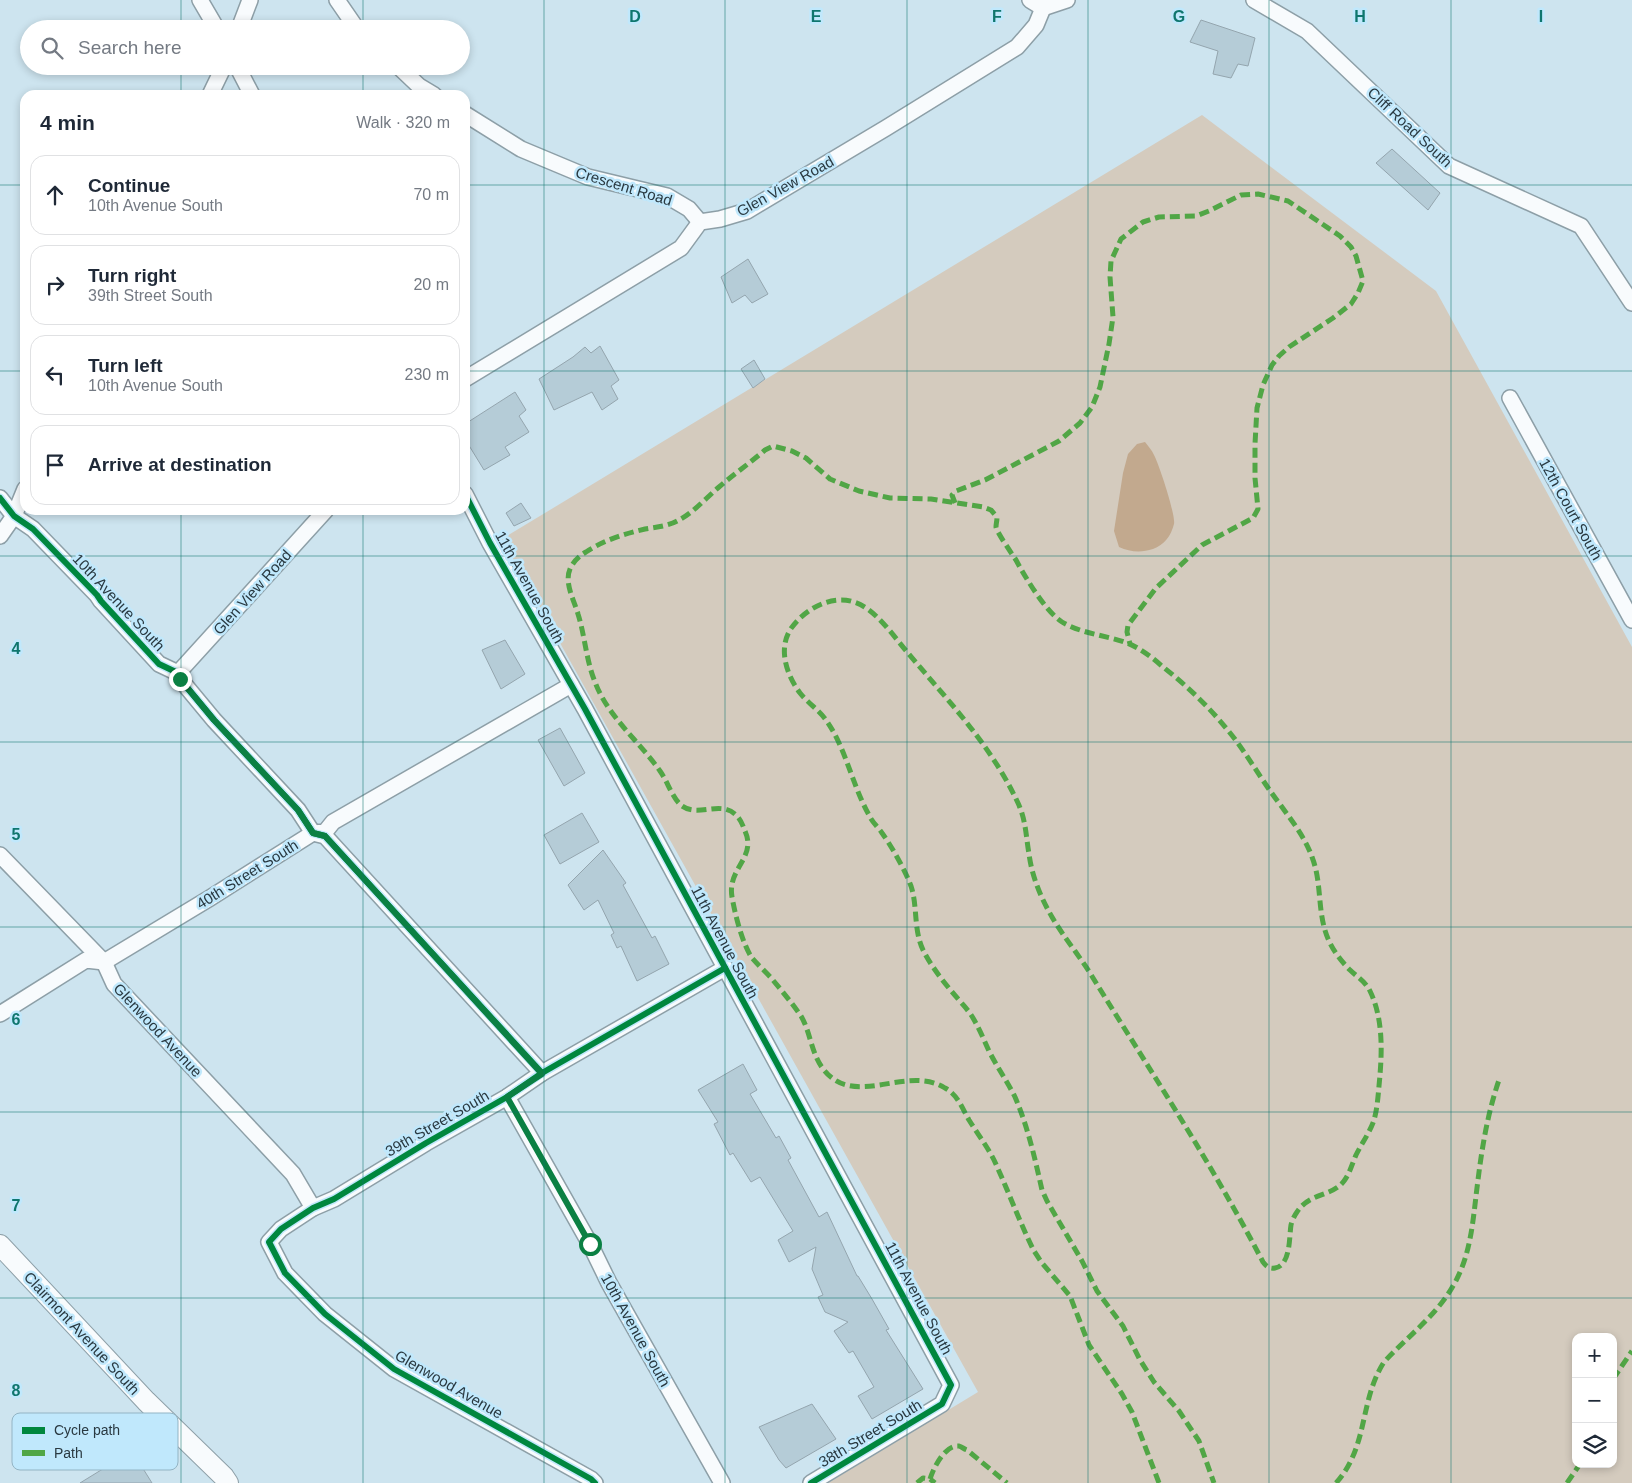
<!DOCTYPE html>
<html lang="en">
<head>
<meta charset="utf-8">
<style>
	:root { --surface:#fff; --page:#f2f2f3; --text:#1f2937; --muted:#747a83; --line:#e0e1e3 }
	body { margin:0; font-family:Helvetica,sans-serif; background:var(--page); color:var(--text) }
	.controls { position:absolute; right:15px; bottom:15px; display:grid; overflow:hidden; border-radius:10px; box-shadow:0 2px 8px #0003 }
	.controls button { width:45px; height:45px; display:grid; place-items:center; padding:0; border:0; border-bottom:1px solid var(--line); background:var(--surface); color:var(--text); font:25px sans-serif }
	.stop { position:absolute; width:15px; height:15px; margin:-11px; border:4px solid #0b8043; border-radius:50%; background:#fff }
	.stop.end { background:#0b8043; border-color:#fff; box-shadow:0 1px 5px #0008 }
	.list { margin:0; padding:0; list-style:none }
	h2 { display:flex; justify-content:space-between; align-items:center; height:65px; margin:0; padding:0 20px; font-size:21px }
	h2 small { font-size:16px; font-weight:400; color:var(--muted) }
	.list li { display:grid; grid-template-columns:32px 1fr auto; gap:15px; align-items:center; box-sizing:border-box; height:80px; margin:0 10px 10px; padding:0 10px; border:1px solid var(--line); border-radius:15px }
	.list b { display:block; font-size:19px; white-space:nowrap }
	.list p { margin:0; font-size:16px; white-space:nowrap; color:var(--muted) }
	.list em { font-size:16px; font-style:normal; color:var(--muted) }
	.icon { flex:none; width:28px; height:28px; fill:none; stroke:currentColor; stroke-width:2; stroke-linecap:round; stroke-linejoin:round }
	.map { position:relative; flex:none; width:1632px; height:1483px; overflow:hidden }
	.search { position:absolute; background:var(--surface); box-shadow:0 2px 8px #0003; left:20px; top:20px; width:450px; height:55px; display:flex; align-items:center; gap:12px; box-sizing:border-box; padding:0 18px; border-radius:28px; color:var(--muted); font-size:19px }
	.panel { position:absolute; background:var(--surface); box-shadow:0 2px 8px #0003; left:20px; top:90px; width:450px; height:425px; border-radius:15px }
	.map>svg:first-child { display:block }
</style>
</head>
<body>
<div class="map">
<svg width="1632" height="1483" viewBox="0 0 1632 1483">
	<rect width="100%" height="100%" fill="#cde4ef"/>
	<path fill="#d4cbbe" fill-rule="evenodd" d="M1202 115 1436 291 1632 647V1483H828L978 1392 502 539ZM1576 1337H1613V1464H1576Z"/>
	<path fill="#c2a98e" d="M1145 442C1148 446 1152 450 1154 455 1159 464 1176 516 1174 524 1171 536 1164 545 1153 549 1141 553 1130 552 1119 547L1114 531 1123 473 1128 454 1137 444Z"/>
	<g fill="#b5ccd7" stroke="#94a5ae">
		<path d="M1201 20 1255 38 1248 66 1238 64 1231 78 1213 74 1218 51 1190 42Z"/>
		<path d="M1392 149 1440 193 1428 210 1376 163Z"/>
		<path d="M748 259 768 294 752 303 745 295 732 303 721 277Z"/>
		<path d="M600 346 619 380 611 386 618 399 602 410 592 392 554 410 539 379 573 357 585 347 591 353Z"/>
		<path d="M754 360 765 379 753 388 741 369Z"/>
		<path d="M515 392 526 410 519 416 529 432 505 447 510 455 484 470 465 439V424Z"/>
		<path d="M521 503 531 518 514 526 506 513Z"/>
		<path d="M505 640 525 674 501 689 482 650Z"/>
		<path d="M560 728 585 773 564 786 538 740Z"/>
		<path d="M582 813 599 842 560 864 544 835Z"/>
		<path d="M603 850 626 883 623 885 652 938 655 936 669 964 637 981 621 946 617 948 611 935 614 933 598 900 584 910 568 885Z"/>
		<path d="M743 1064 757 1090 750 1094 776 1138 779 1136 791 1158 788 1160 819 1217 827 1212 857 1276H858L872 1299 889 1329 886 1330 923 1389 872 1419 858 1396 874 1387 853 1351 849 1353 834 1331 848 1322 825 1312 818 1297 823 1295 812 1269 816 1247 789 1262 778 1240 793 1231 760 1177 751 1182 733 1153 730 1155 714 1124 718 1122 698 1090Z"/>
		<path d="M812 1404 836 1439 786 1468 779 1460 759 1427Z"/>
		<path d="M132 1451 152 1483H80Z"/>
	</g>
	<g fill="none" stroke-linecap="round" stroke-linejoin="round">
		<defs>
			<g id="minor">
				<path d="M200 0 217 29"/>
				<path d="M337 0 357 29"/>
				<path d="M1030 0 1043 8 1067 0"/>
				<path d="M1254 0 1307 31 1449 166 1581 226 1632 303"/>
				<path d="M239 29 250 0"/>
				<path d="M237 66 252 95"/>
				<path d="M398 66 419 86 434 95"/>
				<path d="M210 95 224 66"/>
				<path d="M465 114 521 149 588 177 667 196 689 209 700 222"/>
				<path d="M465 379 681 248 700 222 720 219 747 211 886 128 1017 47 1036 25 1043 8"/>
				<path d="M1510 398 1632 620"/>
				<path d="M465 494 490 543 585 709 951 1385 942 1404 811 1483"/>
				<path d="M0 498 14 516 33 529 97 595 101 601 159 664 178 673 180 679 214 720 298 810 313 833 325 836 542 1073"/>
				<path d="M0 536 14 516 25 489"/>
				<path d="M178 673 326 510"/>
				<path d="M0 855 104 962 114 984 293 1174 313 1208"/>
				<path d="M0 1014 86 960 104 962 210 898 313 833 325 832 333 822 571 685"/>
				<path d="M507 1097 590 1244 609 1283 722 1483"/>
				<path d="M595 1483 591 1479 394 1369 325 1314 285 1273 269 1242 281 1229 313 1208 334 1199 426 1143 507 1097 542 1073 725 968"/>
			</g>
			<path id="tertiary" d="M0 1245 146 1401 224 1477 228 1483"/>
		</defs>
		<use href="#minor" stroke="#8d9fa7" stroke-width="18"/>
		<use href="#tertiary" stroke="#8d9fa7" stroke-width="22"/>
		<use href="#minor" stroke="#f8fbfd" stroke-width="15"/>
		<use href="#tertiary" stroke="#f8fbfd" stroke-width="20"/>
		<g stroke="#51a646" stroke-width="5" stroke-dasharray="10 5" stroke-linecap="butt">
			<path d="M955 503 952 495 956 491 985 480 1059 441 1080 423 1092 407 1100 387 1109 344 1113 317 1110 277 1111 261 1121 239 1143 222 1159 217 1196 216 1209 211 1241 195 1258 194 1288 201 1340 236 1351 247 1356 256 1363 281 1358 293 1351 304 1333 318 1289 347 1279 356 1272 365 1263 385 1257 408 1255 444V478L1258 509 1253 518 1202 545 1156 588 1128 625 1127 632 1130 644"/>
			<path d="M1613 1379 1632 1351"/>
			<path d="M930 1479C933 1469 945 1444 959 1446 962 1447 964 1449 967 1450L1007 1483"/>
			<path d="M917 1483 923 1478 930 1479 935 1483"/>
			<path d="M1159 1483 1132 1412 1122 1394 1089 1345 1070 1296 1042 1263 1034 1251C1019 1221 1008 1190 994 1160 987 1146 977 1133 969 1120 962 1108 958 1095 945 1088 907 1064 855 1109 824 1070 811 1054 811 1033 801 1016 792 1003 782 991 772 979 766 972 758 965 752 958 742 943 735 914 732 897 727 868 757 858 745 831 743 826 741 820 737 816 721 799 699 818 682 806 672 798 668 782 660 771 639 741 608 717 595 682 586 660 585 636 578 614 574 600 564 583 570 569 573 562 579 556 586 552 604 540 624 534 645 529 657 527 669 526 679 520 694 512 706 498 719 487 734 474 750 463 765 450L773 446 792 451 806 458 830 479 859 491 890 498 931 499 983 507 991 510 997 517C997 521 996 524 996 527 996 531 1012 554 1016 560 1025 577 1046 612 1062 622 1082 634 1106 635 1127 643 1140 648 1153 658 1163 667 1186 685 1208 706 1226 728 1243 748 1256 771 1271 792 1285 812 1304 834 1312 857 1323 885 1316 915 1330 943 1335 953 1342 962 1350 970 1357 977 1365 981 1370 991 1384 1020 1382 1055 1379 1086 1378 1097 1377 1110 1374 1120 1370 1132 1362 1143 1356 1155 1352 1164 1350 1173 1344 1181 1332 1197 1310 1192 1297 1212 1294 1216 1292 1221 1291 1225 1289 1237 1291 1265 1275 1268 1269 1269 1266 1266 1263 1262 1211 1162 1149 1069 1090 973 1078 954 1063 936 1052 917 1041 898 1032 877 1029 854 1026 837 1026 820 1018 803 991 745 949 702 908 653 894 637 875 608 854 602 831 594 803 610 790 630 778 650 787 676 800 693 808 703 819 710 826 720 846 748 852 785 869 815 872 822 878 827 882 833 892 847 905 870 911 886 918 907 913 931 924 952 933 969 946 985 959 1000 964 1006 969 1011 973 1018 979 1028 984 1040 989 1051 997 1067 1007 1081 1015 1097 1028 1127 1035 1159 1042 1190L1047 1201 1082 1261 1097 1291 1123 1326 1140 1360 1154 1382 1179 1411 1199 1441 1214 1483"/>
			<path d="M1336 1483C1369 1446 1359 1401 1384 1362 1407 1337 1436 1316 1453 1286 1472 1254 1473 1217 1478 1180 1482 1147 1488 1112 1499 1080"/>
			<path d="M1567 1483 1580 1464"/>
		</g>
		<defs>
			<g id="cycleway">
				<path d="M465 494 490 543 585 709 951 1385 942 1404 811 1483"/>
				<path d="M0 498 14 516 33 529 97 595 101 601 159 664 178 673 180 679 214 720 298 810 313 833 325 836 542 1073"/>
				<path d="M595 1483 591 1479 394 1369 325 1314 285 1273 269 1242 281 1229 313 1208 334 1199 426 1143 507 1097 542 1073 725 968"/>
			</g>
		</defs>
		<use href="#cycleway" stroke="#c0e8fc" stroke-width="9"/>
		<use href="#cycleway" stroke="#00873e" stroke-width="6"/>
	</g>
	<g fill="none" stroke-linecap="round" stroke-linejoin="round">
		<path stroke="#0b8043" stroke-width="6" d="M180 679 214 720 298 810 313 833 325 836 542 1074 507 1097 590 1244"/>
	</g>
	<path fill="none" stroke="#0f766e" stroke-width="1" stroke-opacity="0.55" d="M181 0V29M363 0V29M544 0V1483M725 0V1483M907 0V1483M1088 0V1483M1269 0V1483M1451 0V1483M181 66V95M363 66V95M0 185H25M465 185H1632M0 371H25M465 371H1632M181 510V1483M363 510V1483M0 556H1632M0 742H1632M0 927H1632M0 1112H1632M0 1298H1632"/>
	<g text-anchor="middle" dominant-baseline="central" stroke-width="5" stroke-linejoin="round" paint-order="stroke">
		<g font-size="15" fill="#293941" stroke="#c0e8fc">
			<text transform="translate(1410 127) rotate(43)">Cliff Road South</text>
			<text transform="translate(624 186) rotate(17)">Crescent Road</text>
			<text transform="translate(785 186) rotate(-29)">Glen View Road</text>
			<text transform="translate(1571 509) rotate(61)">12th Court South</text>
			<text transform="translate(530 587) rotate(61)">11th Avenue South</text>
			<text transform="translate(252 592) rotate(-48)">Glen View Road</text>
			<text transform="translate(119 602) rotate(47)">10th Avenue South</text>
			<text transform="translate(247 874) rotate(-32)">40th Street South</text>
			<text transform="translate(725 942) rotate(62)">11th Avenue South</text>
			<text transform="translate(158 1030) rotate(47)">Glenwood Avenue</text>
			<text transform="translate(437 1123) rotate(-30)">39th Street South</text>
			<text transform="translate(919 1298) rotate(62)">11th Avenue South</text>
			<text transform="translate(636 1330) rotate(61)">10th Avenue South</text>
			<text transform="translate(82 1333) rotate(47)">Clairmont Avenue South</text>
			<text transform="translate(449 1384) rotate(30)">Glenwood Avenue</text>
			<text transform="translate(870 1433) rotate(-31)">38th Street South</text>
		</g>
	</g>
	<rect x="12" y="1413" width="166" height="57" rx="8" fill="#c0e8fc" stroke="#93b4c4" stroke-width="1"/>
	<rect x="22" y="1427" width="23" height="7" fill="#00873e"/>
	<rect x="22" y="1450" width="23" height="6" fill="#51a646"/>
	<g font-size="14" fill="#293941">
		<text x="54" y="1435">Cycle path</text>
		<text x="54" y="1458">Path</text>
	</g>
	<g font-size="16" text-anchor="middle" font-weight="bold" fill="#0f766e" stroke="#c0e8fc" stroke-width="5" stroke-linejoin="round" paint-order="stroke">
		<text x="635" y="22">D</text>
		<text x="816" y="22">E</text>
		<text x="997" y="22">F</text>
		<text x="1179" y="22">G</text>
		<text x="1360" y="22">H</text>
		<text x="1541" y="22">I</text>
		<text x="16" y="654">4</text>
		<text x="16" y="840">5</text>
		<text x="16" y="1025">6</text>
		<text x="16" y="1211">7</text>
		<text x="16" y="1396">8</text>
	</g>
</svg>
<div class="controls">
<button>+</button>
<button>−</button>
<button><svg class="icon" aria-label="layers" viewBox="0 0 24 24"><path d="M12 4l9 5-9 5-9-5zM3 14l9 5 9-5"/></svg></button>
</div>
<div class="stop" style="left:590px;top:1244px"></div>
<div class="stop end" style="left:180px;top:679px"></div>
<div class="search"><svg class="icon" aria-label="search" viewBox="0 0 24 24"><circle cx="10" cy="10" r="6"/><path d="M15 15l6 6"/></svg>Search here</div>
<section class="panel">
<h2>4 min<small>Walk · 320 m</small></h2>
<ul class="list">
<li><svg class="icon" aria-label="ahead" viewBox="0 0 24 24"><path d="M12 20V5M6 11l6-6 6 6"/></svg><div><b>Continue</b><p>10th Avenue South</p></div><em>70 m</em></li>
<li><svg class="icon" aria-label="right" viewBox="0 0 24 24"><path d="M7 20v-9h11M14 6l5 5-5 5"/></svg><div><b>Turn right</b><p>39th Street South</p></div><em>20 m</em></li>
<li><svg class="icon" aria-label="left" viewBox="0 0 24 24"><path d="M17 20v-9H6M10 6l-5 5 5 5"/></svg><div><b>Turn left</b><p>10th Avenue South</p></div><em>230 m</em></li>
<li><svg class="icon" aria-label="arrive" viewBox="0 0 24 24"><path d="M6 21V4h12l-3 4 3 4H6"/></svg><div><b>Arrive at destination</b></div></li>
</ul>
</section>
</div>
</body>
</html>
